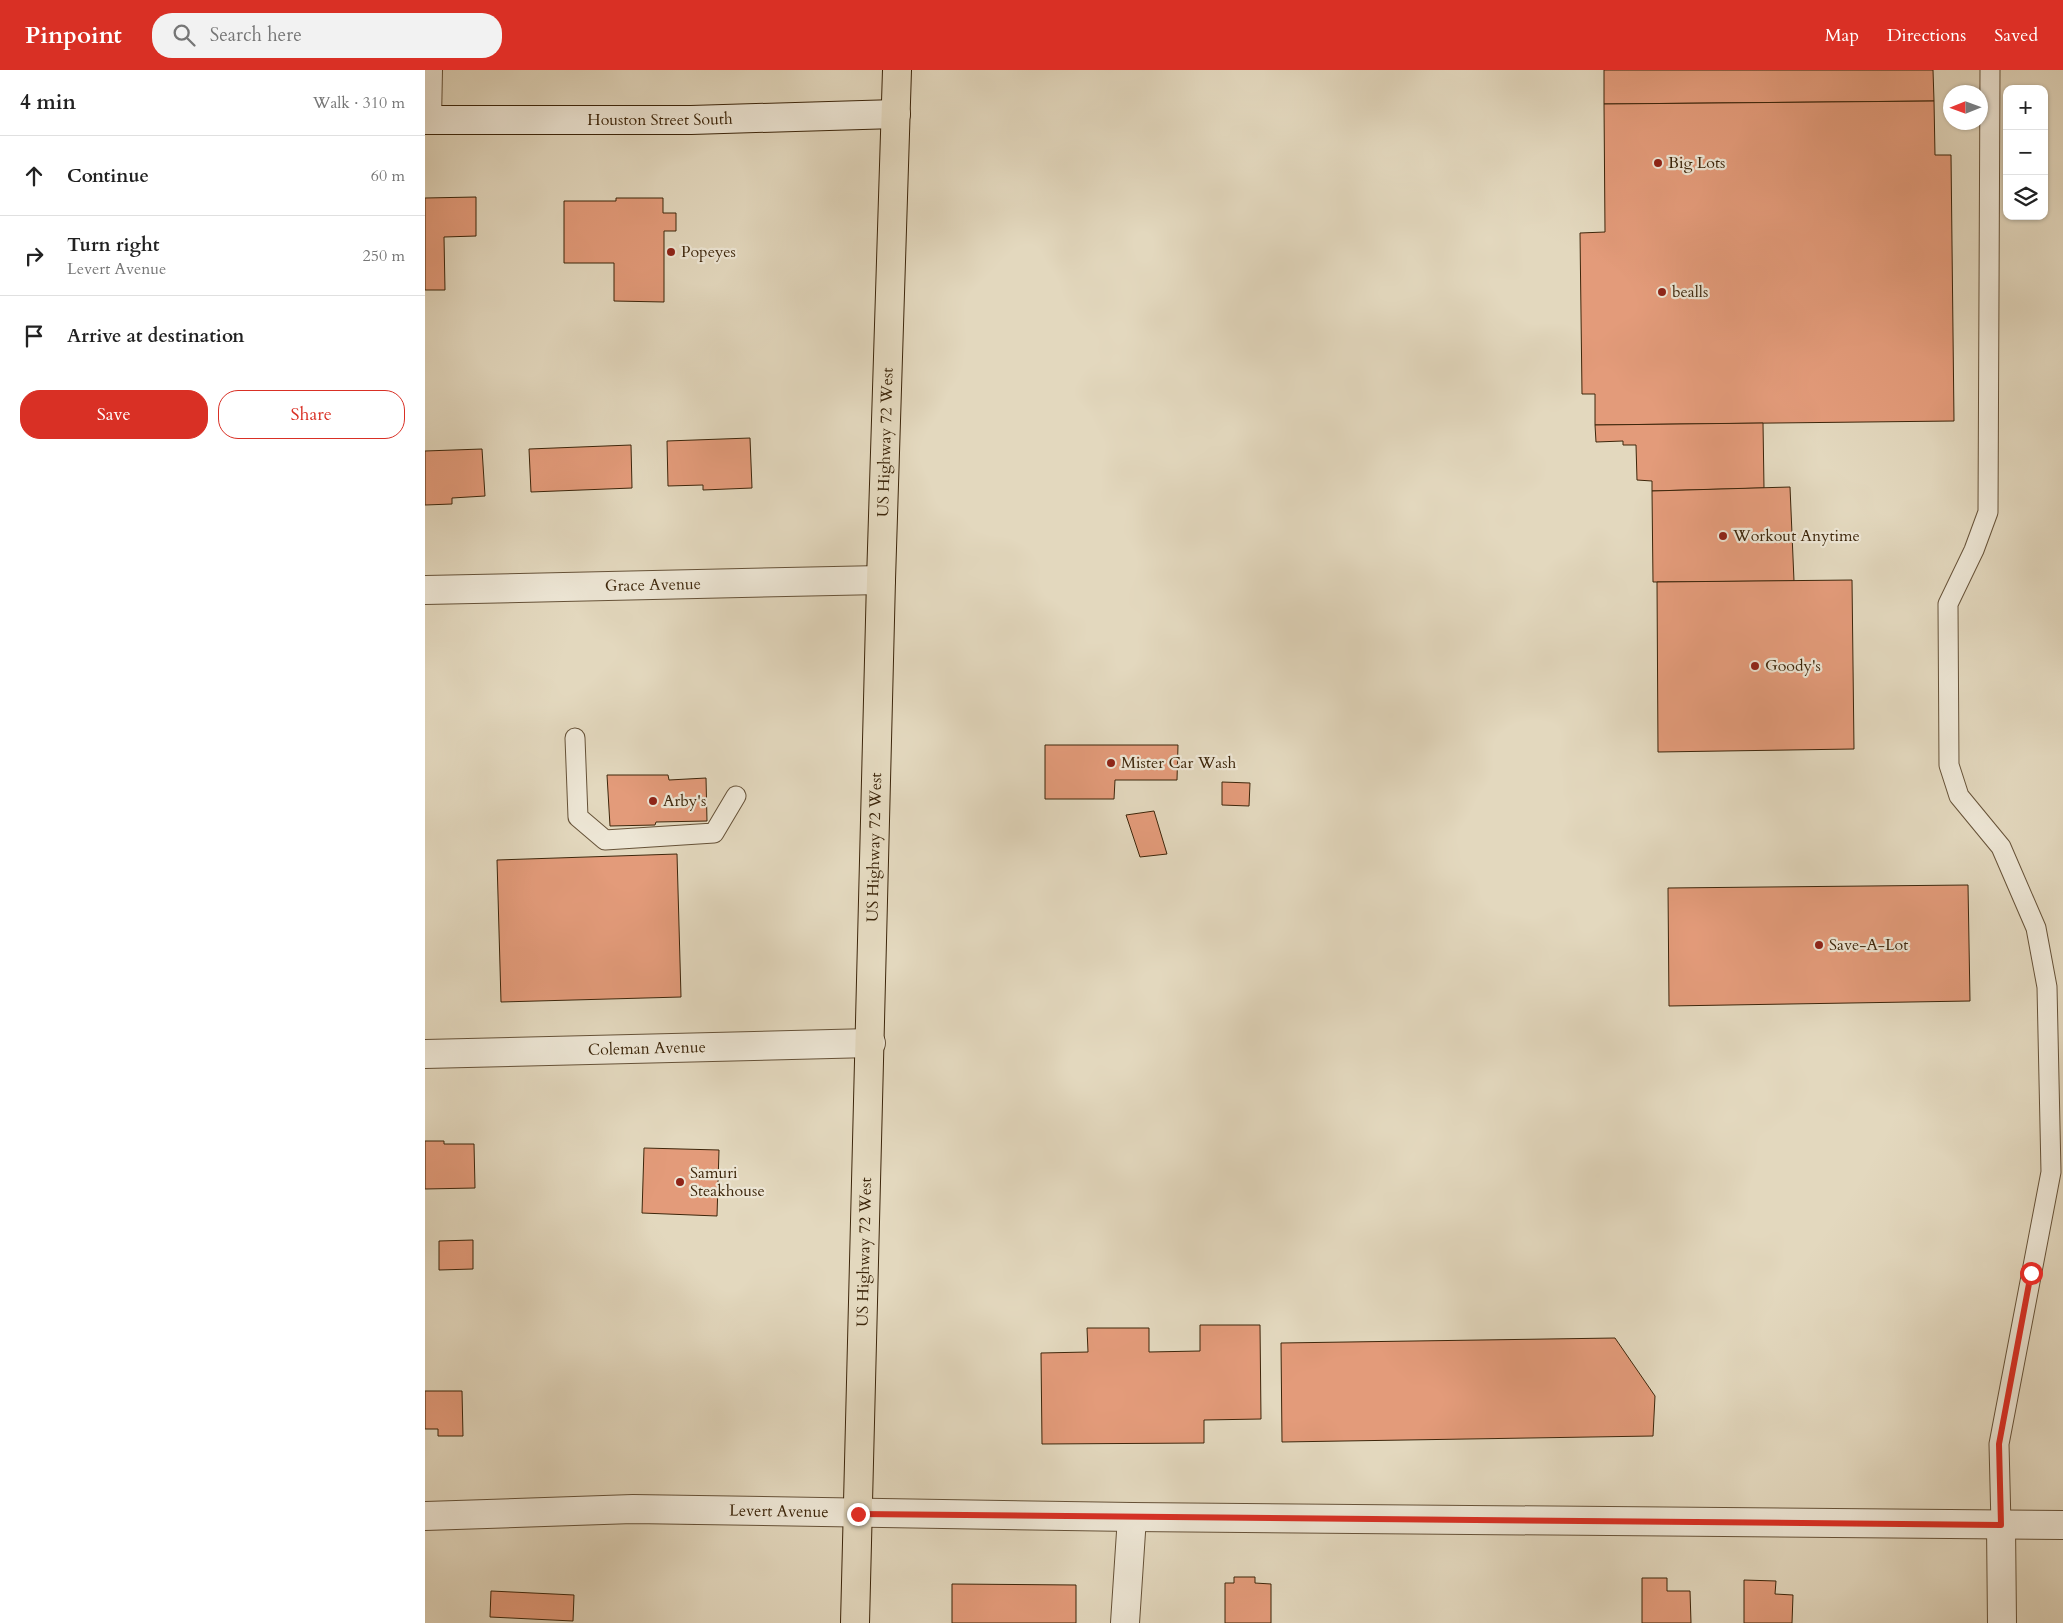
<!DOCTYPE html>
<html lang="en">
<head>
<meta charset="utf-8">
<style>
	:root { --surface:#fff; --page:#f2f2f2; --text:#222; --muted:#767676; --line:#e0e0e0; --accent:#d93025 }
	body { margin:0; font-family:Cardo,serif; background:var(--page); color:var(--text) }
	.controls { position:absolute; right:15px; top:15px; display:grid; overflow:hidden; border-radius:10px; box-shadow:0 1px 4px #0004 }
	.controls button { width:45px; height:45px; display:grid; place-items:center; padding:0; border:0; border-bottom:1px solid var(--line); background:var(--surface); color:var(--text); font:25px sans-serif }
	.compass { position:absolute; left:1518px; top:15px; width:45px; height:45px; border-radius:50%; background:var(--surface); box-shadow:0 1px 4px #0004; rotate:269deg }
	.stop { position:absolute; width:15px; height:15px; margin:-11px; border:4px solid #d93025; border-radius:50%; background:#fff }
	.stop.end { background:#d93025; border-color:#fff; box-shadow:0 1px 5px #0008 }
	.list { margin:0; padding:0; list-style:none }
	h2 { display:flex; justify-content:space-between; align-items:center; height:65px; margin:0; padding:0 20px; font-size:21px }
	h2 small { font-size:16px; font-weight:400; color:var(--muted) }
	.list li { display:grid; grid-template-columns:32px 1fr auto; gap:15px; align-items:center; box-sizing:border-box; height:80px; padding:0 20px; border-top:1px solid var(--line) }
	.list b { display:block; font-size:19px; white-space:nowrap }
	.list p { margin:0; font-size:16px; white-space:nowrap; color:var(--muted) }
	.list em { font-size:16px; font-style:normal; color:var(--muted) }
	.actions { display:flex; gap:10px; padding:15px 20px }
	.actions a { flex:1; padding:11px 0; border:1px solid var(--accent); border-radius:20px; text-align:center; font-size:18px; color:var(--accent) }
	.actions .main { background:var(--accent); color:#fff }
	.icon { flex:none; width:28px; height:28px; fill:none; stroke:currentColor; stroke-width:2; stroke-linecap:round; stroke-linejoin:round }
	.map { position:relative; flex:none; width:1638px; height:1553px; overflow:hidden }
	header { display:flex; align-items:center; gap:30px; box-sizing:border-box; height:70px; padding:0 25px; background:var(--accent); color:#fff }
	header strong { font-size:24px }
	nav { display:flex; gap:28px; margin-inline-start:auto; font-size:18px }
	.search { width:350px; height:45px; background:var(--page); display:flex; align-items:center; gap:12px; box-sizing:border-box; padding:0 18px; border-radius:20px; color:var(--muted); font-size:19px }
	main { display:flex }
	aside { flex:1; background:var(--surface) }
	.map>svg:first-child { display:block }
</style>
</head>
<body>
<header>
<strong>Pinpoint</strong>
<div class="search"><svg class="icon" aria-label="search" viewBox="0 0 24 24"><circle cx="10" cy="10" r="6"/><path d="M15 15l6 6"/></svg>Search here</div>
<nav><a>Map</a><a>Directions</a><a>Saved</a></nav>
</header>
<main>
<aside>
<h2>4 min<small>Walk · 310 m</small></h2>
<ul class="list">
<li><svg class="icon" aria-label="ahead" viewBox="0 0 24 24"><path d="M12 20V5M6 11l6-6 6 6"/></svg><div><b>Continue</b></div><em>60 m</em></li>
<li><svg class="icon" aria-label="right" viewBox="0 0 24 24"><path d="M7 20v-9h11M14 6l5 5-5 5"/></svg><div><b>Turn right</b><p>Levert Avenue</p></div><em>250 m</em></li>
<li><svg class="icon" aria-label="arrive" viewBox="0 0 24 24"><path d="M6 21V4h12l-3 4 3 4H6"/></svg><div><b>Arrive at destination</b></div></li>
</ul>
<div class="actions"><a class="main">Save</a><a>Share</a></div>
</aside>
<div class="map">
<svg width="1638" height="1553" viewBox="0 0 1638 1553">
	<rect width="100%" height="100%" fill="#e3d8be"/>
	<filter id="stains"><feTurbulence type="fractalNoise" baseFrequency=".004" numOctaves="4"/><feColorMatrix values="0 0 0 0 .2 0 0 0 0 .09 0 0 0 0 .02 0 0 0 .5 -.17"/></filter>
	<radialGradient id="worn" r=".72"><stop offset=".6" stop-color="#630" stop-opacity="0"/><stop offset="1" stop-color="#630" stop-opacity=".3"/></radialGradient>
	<g fill="#e39b7a" stroke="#3d260b">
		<path d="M1179 0H1508L1509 31 1179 34Z"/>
		<path d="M1509 31 1510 85H1526L1529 351 1170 355V324H1157L1155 163 1180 162 1179 34Z"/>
		<path d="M51 127V166L19 167 20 220H0V128Z"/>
		<path d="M191 128H238V143H251V161H239V232L189 231V193H139V131H191Z"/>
		<path d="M1338 353 1339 418 1227 421V411L1212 410 1211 375H1198V371L1171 372 1170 355Z"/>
		<path d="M325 368 327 418 278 420V415L243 416 242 371Z"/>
		<path d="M206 375 207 418 106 422 104 379Z"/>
		<path d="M57 379 60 426 27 428V434L0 435V381Z"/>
		<path d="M1365 417 1369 511 1228 512 1227 421Z"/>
		<path d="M1427 510 1429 679 1233 682 1232 512Z"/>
		<path d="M620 675H753L752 710H690L689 729H620Z"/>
		<path d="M182 705H243L244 710 281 708 282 751 231 752 230 755 185 756Z"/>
		<path d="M797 712 825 713 824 736 797 735Z"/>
		<path d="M729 741 742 784 715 787 701 745Z"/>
		<path d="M252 784 256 927 76 932 72 790Z"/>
		<path d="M1543 815 1545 931 1244 936 1243 818Z"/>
		<path d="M0 1071H19V1074H49L50 1118 0 1119Z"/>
		<path d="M219 1078 294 1080 292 1146 217 1143Z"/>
		<path d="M48 1170V1199L14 1200V1171Z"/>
		<path d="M775 1255H835L836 1349 779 1350V1373L617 1374 616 1283 663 1282 662 1258H724V1282L775 1281Z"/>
		<path d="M1190 1268 1230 1326 1228 1366 857 1372 856 1273Z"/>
		<path d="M0 1321H37L38 1366H13V1359H0Z"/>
		<path d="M809 1507H830V1513L846 1514V1553H800V1513H809Z"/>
		<path d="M1217 1508H1242V1521H1265L1266 1553H1217Z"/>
		<path d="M1319 1510 1351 1511 1350 1524 1368 1525 1367 1553H1319Z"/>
		<path d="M527 1514 651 1515V1553H527Z"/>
		<path d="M66 1521 149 1525 148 1551 65 1547Z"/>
	</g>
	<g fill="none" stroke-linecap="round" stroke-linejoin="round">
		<defs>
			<g id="lane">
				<path d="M1565 0 1563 442 1549 480 1523 534 1524 695 1534 726 1576 777 1611 858 1622 917 1626 1102 1574 1374 1576 1455"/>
				<path d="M150 668 153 747 180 770 289 763 311 726"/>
			</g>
			<g id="street">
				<path d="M2 50 3 0"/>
				<path id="s1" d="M0 520 456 510"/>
				<path id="s2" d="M0 984 446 973"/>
				<path id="s3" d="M0 1446 208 1439 707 1447 1638 1455"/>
				<path d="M1576 1455 1577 1553"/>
				<path d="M700 1553 707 1447"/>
			</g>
			<g id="secondary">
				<path id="s4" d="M0 50H266L471 44"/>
			</g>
			<g id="highway">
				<path id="s5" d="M430 1553 456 510 472 0"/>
			</g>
		</defs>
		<use href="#lane" stroke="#665238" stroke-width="21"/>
		<use href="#street" stroke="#665238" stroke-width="30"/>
		<use href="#secondary" stroke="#3d260b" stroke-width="30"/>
		<use href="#highway" stroke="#3d260b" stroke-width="30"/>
		<use href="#lane" stroke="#ede6d5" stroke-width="19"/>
		<use href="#street" stroke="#ede6d5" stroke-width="28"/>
		<use href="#secondary" stroke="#ede6d5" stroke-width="28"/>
		<use href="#highway" stroke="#e3d8be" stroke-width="28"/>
	</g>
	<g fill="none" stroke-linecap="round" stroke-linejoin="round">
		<path stroke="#d93025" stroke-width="6" d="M433 1444 1576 1455 1574 1374 1606 1203"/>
	</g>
	<g fill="#8f2418" stroke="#ede6d5" stroke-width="2">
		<circle cx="1233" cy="93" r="5"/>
		<circle cx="246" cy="182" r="5"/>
		<circle cx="1237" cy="222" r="5"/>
		<circle cx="1298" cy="466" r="5"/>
		<circle cx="1330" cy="596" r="5"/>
		<circle cx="686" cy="693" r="5"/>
		<circle cx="228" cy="731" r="5"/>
		<circle cx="1394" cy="875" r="5"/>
		<circle cx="255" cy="1112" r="5"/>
	</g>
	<g text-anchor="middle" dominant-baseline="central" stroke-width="4.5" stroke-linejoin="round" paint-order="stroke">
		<g font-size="16" fill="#3d260b" stroke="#ede6d5">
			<text stroke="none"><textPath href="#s4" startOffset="235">Houston Street South</textPath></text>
			<text stroke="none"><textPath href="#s5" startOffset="1181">US Highway 72 West</textPath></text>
			<text stroke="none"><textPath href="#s1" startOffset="228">Grace Avenue</textPath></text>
			<text stroke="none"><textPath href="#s5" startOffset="776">US Highway 72 West</textPath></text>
			<text stroke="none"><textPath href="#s2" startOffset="222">Coleman Avenue</textPath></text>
			<text stroke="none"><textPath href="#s5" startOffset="371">US Highway 72 West</textPath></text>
			<text stroke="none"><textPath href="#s3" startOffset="354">Levert Avenue</textPath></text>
		</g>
		<g font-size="16" fill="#3d260b" stroke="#ede6d5" text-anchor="start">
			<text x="1243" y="93">Big Lots</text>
			<text x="256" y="182">Popeyes</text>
			<text x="1247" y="222">bealls</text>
			<text x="1308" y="466">Workout Anytime</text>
			<text x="1340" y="596">Goody's</text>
			<text x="696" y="693">Mister Car Wash</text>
			<text x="238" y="731">Arby's</text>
			<text x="1404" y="875">Save-A-Lot</text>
			<text x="265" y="1103">Samuri<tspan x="265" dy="18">Steakhouse</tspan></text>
		</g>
	</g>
	<rect width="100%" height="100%" filter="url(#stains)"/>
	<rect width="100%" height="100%" fill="url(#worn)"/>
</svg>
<div class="controls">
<button>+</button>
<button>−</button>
<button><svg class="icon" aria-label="layers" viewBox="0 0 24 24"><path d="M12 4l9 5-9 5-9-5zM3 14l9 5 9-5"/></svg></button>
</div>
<svg class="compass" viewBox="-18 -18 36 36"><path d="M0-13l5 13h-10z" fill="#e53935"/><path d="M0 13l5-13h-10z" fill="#767676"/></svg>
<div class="stop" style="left:1606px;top:1203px"></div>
<div class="stop end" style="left:433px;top:1444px"></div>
</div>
</main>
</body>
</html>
